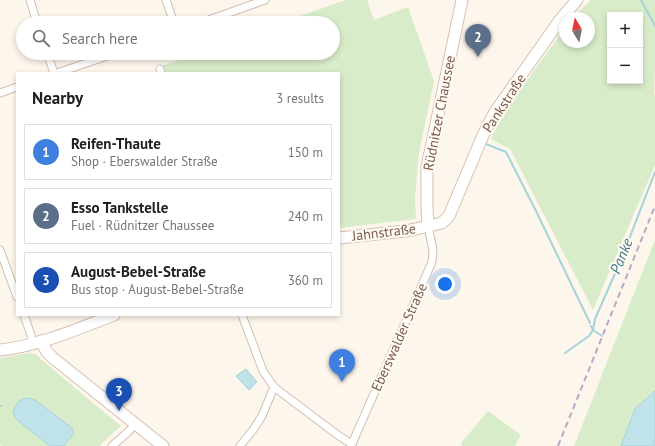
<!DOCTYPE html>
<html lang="en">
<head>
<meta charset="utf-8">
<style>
	:root { --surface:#fff; --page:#f6f6f6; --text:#202124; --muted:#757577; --line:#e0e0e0; --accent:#111827 }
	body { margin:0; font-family:"PT Sans",sans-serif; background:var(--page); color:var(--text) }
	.controls { position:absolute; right:12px; top:12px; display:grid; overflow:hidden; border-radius:0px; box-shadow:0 2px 6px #0003 }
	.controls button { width:36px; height:36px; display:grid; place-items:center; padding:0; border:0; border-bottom:1px solid var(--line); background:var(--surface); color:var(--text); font:20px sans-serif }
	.compass { position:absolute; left:559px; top:12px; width:36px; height:36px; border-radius:50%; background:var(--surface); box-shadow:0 2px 6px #0003; rotate:350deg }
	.you { position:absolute; left:445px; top:284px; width:14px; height:14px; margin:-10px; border:3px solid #fff; border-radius:50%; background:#1a73e8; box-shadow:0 0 0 6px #1a73e833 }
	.badge { display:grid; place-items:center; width:26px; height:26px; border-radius:50%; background:var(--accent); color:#fff; font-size:13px; font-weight:700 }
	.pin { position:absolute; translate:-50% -33px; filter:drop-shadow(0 1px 2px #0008) }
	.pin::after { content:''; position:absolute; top:21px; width:14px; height:12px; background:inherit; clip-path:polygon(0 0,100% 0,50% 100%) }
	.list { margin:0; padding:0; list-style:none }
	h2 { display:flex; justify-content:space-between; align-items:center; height:52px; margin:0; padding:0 16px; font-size:17px }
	h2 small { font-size:13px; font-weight:400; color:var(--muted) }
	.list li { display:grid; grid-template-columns:26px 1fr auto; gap:12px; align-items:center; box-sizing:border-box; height:56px; margin:0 8px 8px; padding:0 8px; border:1px solid var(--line); border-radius:0px }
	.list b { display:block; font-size:15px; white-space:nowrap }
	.list p { margin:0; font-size:13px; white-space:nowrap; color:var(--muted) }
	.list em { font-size:13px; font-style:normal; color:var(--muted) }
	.icon { flex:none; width:22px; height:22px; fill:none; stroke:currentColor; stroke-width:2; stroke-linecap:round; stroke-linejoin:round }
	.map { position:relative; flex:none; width:655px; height:446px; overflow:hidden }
	.search { position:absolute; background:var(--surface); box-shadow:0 2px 6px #0003; left:16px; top:16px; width:324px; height:44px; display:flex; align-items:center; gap:10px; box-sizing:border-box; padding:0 14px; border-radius:22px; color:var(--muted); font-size:15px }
	.panel { position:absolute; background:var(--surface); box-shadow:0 2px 6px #0003; left:16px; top:72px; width:324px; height:244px; border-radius:0px }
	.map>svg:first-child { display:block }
</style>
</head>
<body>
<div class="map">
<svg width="655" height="446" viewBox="0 0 655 446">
	<rect width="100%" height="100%" fill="#fdf6ec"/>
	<g fill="#d8ecc9" fill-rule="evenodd">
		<path d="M345 0H367L374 20 408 7 434 81 419 153 415 197 416 219 339 228V73H165L162 66 197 53H333V23H281Z"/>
		<path d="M591 0H655V67L654 95H655V165L593 310 510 149 491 139 506 109 565 28V42H589V18H572ZM610 15H640V81H610Z"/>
		<path d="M655 240V446H574Z"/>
		<path d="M29 353 35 354 100 409 121 426 99 446H64L71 438 28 398C19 399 17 405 13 413L16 419 50 446H2L0 445V358Z"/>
		<path d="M488 411 521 435 515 446H462L461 443Z"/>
	</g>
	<g fill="#bfe3e8" stroke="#a5d3da">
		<path d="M246 369 257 382 249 390 236 376Z"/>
		<path d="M655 391V446H621L635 409Z"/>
		<path d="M28 398 35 400 72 428 74 433 64 446H50L16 419 13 413C15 405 19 399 28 398Z"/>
	</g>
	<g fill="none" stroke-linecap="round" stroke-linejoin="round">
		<g stroke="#a5d3da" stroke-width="2">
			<path d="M641 0 655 26"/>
			<path d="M486 144 506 152 536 211 590 323"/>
			<path d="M602 336 593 330 595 319 621 260 655 172"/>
			<path d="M565 353 589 336 593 330 591 326"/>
			<path d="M0 406H1"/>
		</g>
		<defs>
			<g id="street">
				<path d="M30 0 37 23"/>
				<path d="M166 0 174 23"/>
				<path d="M200 23 265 0"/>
				<path d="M47 53 54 73"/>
				<path d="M160 69 161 73"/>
				<path d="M57 73 116 53"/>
				<path d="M0 93 17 87"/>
				<path d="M0 250 17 297"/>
				<path d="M24 315 34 344"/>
				<path d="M242 315 263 371 274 387 339 436 352 444"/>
				<path d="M112 446 128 432 135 424"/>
				<path d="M240 446 253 430 262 416 274 387"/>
				<path d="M351 446 432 262 433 250 428 226"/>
			</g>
			<g id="secondary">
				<path d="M428 226 427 207V167L462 0"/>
				<path d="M339 238 405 231 416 229 442 223 449 216 484 133 495 112 560 20 577 0"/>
				<path d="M41 341 47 352 53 358 163 446"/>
				<path d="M0 350C39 346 77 329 114 315"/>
			</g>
		</defs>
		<use href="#street" stroke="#d1beb0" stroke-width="9"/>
		<use href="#secondary" stroke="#d6c0b0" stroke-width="13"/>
		<use href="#street" stroke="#fff" stroke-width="7"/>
		<use href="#secondary" stroke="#fff" stroke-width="11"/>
		<path stroke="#b9a8c9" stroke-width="2" stroke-dasharray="6 4" stroke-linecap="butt" d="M558 446 655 206"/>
	</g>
	<g text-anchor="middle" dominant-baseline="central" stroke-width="4" stroke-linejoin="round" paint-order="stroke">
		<g font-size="14" fill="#7a5c4d" stroke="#fffaf3">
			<text transform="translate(504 103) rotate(-57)">Pankstraße</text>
			<text transform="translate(439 113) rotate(-79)">Rüdnitzer Chaussee</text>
			<text transform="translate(384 232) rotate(-7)">Jahnstraße</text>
			<text transform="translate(399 337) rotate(-66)">Eberswalder Straße</text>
		</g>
		<g font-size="15" font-style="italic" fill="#437c86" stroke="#fffaf3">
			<text transform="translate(621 256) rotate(-68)">Panke</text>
		</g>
	</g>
</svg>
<div class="controls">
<button>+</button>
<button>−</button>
</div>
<svg class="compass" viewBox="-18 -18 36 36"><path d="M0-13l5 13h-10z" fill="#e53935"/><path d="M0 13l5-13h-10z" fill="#757577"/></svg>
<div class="you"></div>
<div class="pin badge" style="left:342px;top:382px;background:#3f7fe0">1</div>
<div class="pin badge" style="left:478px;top:57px;background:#5c6f8a">2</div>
<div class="pin badge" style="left:119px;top:411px;background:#1a4fb4">3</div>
<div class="search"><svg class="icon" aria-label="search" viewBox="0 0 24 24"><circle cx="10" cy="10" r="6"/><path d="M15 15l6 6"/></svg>Search here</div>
<section class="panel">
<h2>Nearby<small>3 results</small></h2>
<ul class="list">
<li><span class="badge" style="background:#3f7fe0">1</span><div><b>Reifen-Thaute</b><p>Shop · Eberswalder Straße</p></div><em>150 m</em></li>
<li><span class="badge" style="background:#5c6f8a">2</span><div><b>Esso Tankstelle</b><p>Fuel · Rüdnitzer Chaussee</p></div><em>240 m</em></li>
<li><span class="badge" style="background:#1a4fb4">3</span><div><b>August-Bebel-Straße</b><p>Bus stop · August-Bebel-Straße</p></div><em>360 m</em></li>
</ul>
</section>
</div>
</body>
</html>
